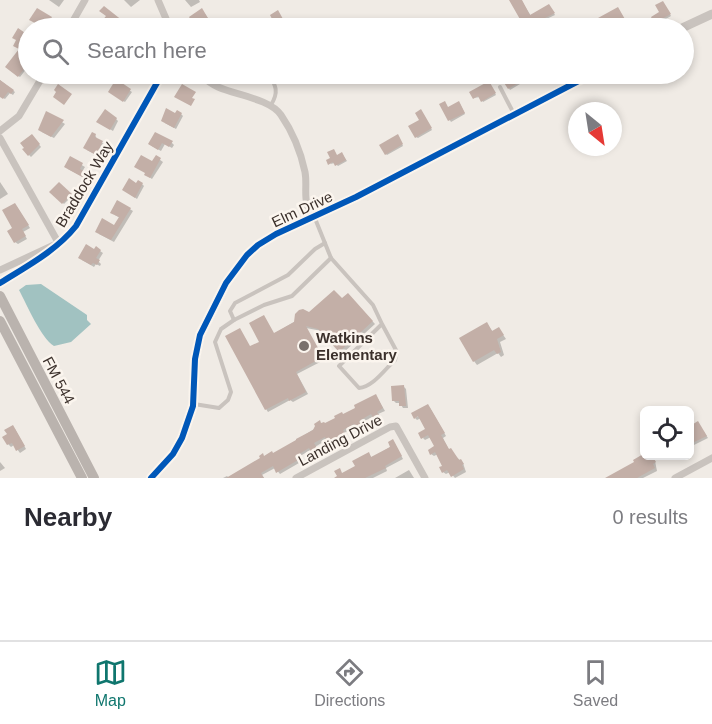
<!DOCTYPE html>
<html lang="en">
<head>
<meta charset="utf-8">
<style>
	:root { --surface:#fff; --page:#f7f7f7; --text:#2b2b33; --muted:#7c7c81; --line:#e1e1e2; --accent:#0f766e }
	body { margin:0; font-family:Helvetica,sans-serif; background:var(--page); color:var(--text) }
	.controls { position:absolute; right:18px; bottom:18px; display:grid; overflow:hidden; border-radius:9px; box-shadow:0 3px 9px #0003 }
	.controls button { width:54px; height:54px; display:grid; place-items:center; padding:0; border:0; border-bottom:2px solid var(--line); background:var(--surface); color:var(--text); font:30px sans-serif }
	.compass { position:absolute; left:568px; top:102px; width:54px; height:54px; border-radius:50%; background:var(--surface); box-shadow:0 3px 9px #0003; rotate:150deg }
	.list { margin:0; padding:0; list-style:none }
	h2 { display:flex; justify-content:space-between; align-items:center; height:78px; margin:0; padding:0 24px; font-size:26px }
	h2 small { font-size:20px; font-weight:400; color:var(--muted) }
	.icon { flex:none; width:33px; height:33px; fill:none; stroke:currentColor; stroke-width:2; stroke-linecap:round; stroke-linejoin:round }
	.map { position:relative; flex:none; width:712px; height:478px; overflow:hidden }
	.search { position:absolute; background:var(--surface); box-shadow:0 3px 9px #0003; left:18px; right:18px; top:18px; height:66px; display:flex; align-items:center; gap:15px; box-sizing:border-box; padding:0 21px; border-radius:33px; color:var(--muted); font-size:22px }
	.sheet { height:162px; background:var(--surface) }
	nav { display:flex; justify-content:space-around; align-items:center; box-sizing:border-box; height:84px; border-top:2px solid var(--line); background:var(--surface); font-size:16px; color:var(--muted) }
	nav a { display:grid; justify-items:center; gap:3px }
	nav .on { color:var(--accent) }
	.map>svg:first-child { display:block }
</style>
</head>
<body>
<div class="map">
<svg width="712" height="478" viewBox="0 0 712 478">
	<rect width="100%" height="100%" fill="#f0ebe5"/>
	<path fill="#a1c2c1" d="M41 284 87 315V320L91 324 71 342 54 346C41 338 27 305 19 290L26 285Z"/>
	<g fill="#0003">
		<path d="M49 0H64L59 7Z"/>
		<path d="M124 0H140L131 7Z"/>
		<path d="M185 0H199L200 2 191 7Z"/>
		<path d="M511 0H521L531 16 550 7 555 15 527 28Z"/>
		<path d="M664 4 671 16 657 24 655 22Z"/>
		<path d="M37 10 52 20 47 28H43L32 21Z"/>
		<path d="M619 10 626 22 616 28 612 21 605 26 603 24Z"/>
		<path d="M203 11 210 21 198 28 197 27Z"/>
		<path d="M279 14 283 20 273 27 269 22Z"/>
		<path d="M19 30 28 36V47L19 61 27 68 20 77 7 67 20 50 18 40Z"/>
		<path d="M71 74H84L82 78Z"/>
		<path d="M512 74H521L525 81 510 90 503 79Z"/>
		<path d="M539 74H550L542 78Z"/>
		<path d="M0 80 15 92 13 95 10 93 5 99 0 96Z"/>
		<path d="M116 82 132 92 125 102 111 93Z"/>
		<path d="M490 84 496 95 483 102 480 97 474 98Z"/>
		<path d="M460 104 465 114 451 122 441 105 448 108Z"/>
		<path d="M422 112 432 130 418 138 416 137Z"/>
		<path d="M47 113 65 124 54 138 42 132Z"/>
		<path d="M181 114 183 116 176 129 165 123 176 115Z"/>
		<path d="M116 119 118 121 113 131 101 124Z"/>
		<path d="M156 134 172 143 174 145 172 148 165 144 161 151 152 146 149 144Z"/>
		<path d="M95 135 97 139 105 145 98 156 87 150Z"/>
		<path d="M399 137 403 146 387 155 386 154Z"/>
		<path d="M34 138 41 147 31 157 24 150Z"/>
		<path d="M343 155 347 161 338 166 335 163 330 164 337 157Z"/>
		<path d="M156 157 163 162 152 179 146 175Z"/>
		<path d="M70 158 85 167 82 172 88 176 87 179 68 169Z"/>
		<path d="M0 182 8 194 0 199Z"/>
		<path d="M59 184 72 196 64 204 51 192Z"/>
		<path d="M142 184 144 186 137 199 124 190Z"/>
		<path d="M118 202 133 211 114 242 99 234 115 227 120 218 115 215Z"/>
		<path d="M17 207 30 228 23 232 27 239 18 244 15 242 14 229Z"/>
		<path d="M95 251H100L103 253 98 261 101 264 100 266 96 264 94 267 82 260Z"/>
		<path d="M348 295 375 324 343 353 322 331 306 328 324 360 297 374 308 394 293 402 290 400 268 412 266 409 250 348 309 313 342 300Z"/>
		<path d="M487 324 493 332 499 329 506 339 500 342 504 355 501 357 498 353 477 365 474 361Z"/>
		<path d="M404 387 406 389 408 408H403L400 403H396L393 400Z"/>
		<path d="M378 399 385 411 378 414 381 419 377 421 374 416 361 423 364 428 360 430 357 426 344 433 347 438 333 445 328 439 297 458 299 463 280 474 275 468 262 475 264 478H223L227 476 229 478 265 457 273 455 322 424 325 425Z"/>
		<path d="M430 408 446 436 443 438 449 450 463 463 466 472 455 478 450 472 446 474 443 472 444 466 438 454 434 456 431 454 436 447 431 437 425 440 423 438 428 430 421 418 417 420 415 418Z"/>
		<path d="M698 423 708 438 690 447V426Z"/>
		<path d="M15 429 26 449 20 453 14 445 11 447 9 445 4 437Z"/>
		<path d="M395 444 403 459 386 468 387 471 373 478H335L357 467 369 454 372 458Z"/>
		<path d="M644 456 655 461 657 471 643 478H613Z"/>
		<path d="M672 456H678L680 458 676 460Z"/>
		<path d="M0 462 5 468 0 471Z"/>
		<path d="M409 470 414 478H395Z"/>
	</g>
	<g fill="#c3afa7">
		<path d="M509 0H522L530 15 549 4 555 13 525 28Z"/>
		<path d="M663 1 671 14 654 23 651 17 659 12 655 5Z"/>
		<path d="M104 6 123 21 118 27 116 25 113 28H108L101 22 106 16 99 11Z"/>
		<path d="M618 7 626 21 613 27 610 21 602 25 598 18Z"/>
		<path d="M37 8 52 17 45 28 29 20Z"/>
		<path d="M202 8 209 20 196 28 189 17Z"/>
		<path d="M278 10 283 19 270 26 267 21 272 19 270 15Z"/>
		<path d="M18 28 28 35V44L19 59 27 65 18 77 5 67 19 49 13 46 16 40 12 38Z"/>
		<path d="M509 74H522L525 79 508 89 501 78Z"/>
		<path d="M116 79 131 89 123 102 108 92Z"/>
		<path d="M0 80 14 90 11 94 8 92 3 99 0 97Z"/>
		<path d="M489 81 496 93 481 102 478 96 473 99 469 92Z"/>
		<path d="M58 84 72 94 64 105 53 97 56 92 54 90Z"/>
		<path d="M182 84 196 92 192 98 195 99 191 106 174 97Z"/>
		<path d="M445 101 448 107 459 101 465 113 448 121 439 104Z"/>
		<path d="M166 108 175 113 177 110 182 113 174 128 161 121Z"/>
		<path d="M105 109 117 118 110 130 96 122Z"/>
		<path d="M421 109 432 128 415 138 408 126 419 120 415 113Z"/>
		<path d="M46 111 64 120 51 137 38 130Z"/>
		<path d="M92 132 96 134 95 137 103 141 96 155 83 148Z"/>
		<path d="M155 132 173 141 169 147 162 143 158 150 148 144Z"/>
		<path d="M32 134 40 144 28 156 22 149 24 148 20 143Z"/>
		<path d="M398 134 403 144 385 155 379 145Z"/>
		<path d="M334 149 337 155 342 152 346 160 335 166 333 162 328 165 326 160 330 158 327 152Z"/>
		<path d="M141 155 152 161 156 155 161 158 150 178 144 175 145 173 134 167Z"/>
		<path d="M70 156 83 163 80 169 87 173 84 178 64 167Z"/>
		<path d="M129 178 136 183 138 180 143 183 135 198 122 190Z"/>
		<path d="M59 182 72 194 62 204 49 192Z"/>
		<path d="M117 200 131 208 111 240 95 232 102 218 114 225 119 217 110 213Z"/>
		<path d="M15 203 29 225 22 229 26 236 14 243 7 231 12 228 2 210Z"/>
		<path d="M86 244 94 249 96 246 101 250 96 258 100 260 97 265 93 263 91 265 78 258Z"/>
		<path d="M334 290 342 298 348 293 373 321 339 352 318 329 306 326 323 357 296 372 306 392 289 401 288 398 265 410 225 336 240 328 250 346 259 342 249 323 264 315 274 333 294 322 295 314 299 310 303 309 309 312Z"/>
		<path d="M487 322 492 331 499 327 504 335 497 339 501 352 497 354 494 350 473 362 459 338Z"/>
		<path d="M404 385 406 406H399V401H392L391 386Z"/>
		<path d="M376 394 383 408 377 412 380 416 374 419 371 414 359 421 362 426 357 429 354 424 343 430 346 435 329 444 325 437 314 443 318 450 312 453 309 448 296 456 298 460 276 473 273 466 261 473 264 478H226L260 458 259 456 263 453 264 456 272 451 273 453 296 440V439L313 430 315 426 314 424 320 420 321 423 324 422 325 423 335 418 334 416 342 412 343 414 355 408 354 405Z"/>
		<path d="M428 404 445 433 441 435 449 449 451 448 459 460 461 459 464 464 462 465 464 469 451 477 447 470 442 473 439 467 442 466 435 452 430 455 428 450 434 446 428 435 421 439 418 433 425 429 418 416 414 419 411 413Z"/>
		<path d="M698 421 707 436 692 443 690 438V426Z"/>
		<path d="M13 425 25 446 16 451 12 443 7 445 2 437 7 434 4 430Z"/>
		<path d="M393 439 402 456 385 466 386 468 365 478H334L337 476 334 471 340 468 342 473 355 466 352 461 369 452 371 457 390 447 388 442Z"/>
		<path d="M645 453V456H648L650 459 653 457 656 462 653 464 655 468 637 478H605L634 462 633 460Z"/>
	</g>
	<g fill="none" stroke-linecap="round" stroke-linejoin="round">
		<g stroke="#c9c3be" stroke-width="4">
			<path d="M269 74C276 86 279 92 271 105"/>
			<path d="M564 74 569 85"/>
			<path d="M500 87 514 114"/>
			<path d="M314 216 331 258 373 305 382 324 339 366 359 388C373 387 385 369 395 360L397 352 382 324"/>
			<path d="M234 320 230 311 235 303 288 275 315 249 325 243"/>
			<path d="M194 404 219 408 228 400 231 392 215 342 221 329 234 320 264 305 292 296 331 258"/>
		</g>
		<g stroke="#c9c3be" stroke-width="7">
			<path d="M158 0 170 28"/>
			<path d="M69 28 85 0"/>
			<path d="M199 74C205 79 211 84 218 87 236 95 270 99 281 115 292 131 301 153 305 172 308 188 301 203 314 216"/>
			<path d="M0 131 19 116 44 74"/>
			<path d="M0 138 59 244"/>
			<path d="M0 270 54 245"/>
			<path d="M0 283C27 266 56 251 76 226L158 81 165 74"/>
			<path d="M296 478 390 427 396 426 425 478"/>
			<path d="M675 478 712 458"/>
		</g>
		<g stroke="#c9c3be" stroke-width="9">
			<path d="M682 28 712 14"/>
			<path d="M151 478 173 454 182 438 193 406 195 359 200 335 226 283 247 255 258 245 276 234 356 197 592 74"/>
		</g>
		<g stroke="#bab3ae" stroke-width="10">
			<path d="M0 296 94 478"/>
			<path d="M0 321 82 478"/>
		</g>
		<defs>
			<g id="cycleway">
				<path d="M0 283C27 266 56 251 76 226L158 81 165 74"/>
				<path d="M151 478 173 454 182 438 193 406 195 359 200 335 226 283 247 255 258 245 276 234 356 197 592 74"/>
			</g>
		</defs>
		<use href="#cycleway" stroke="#fbf5ee" stroke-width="10"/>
		<use href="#cycleway" stroke="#0057b8" stroke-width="6"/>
	</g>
	<circle fill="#7a716c" stroke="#fbf5ee" stroke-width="2" cx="304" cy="346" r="6"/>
	<g text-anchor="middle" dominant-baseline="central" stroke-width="5" stroke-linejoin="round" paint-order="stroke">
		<g font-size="15" fill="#3b302b" stroke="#fbf5ee">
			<text transform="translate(84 184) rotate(-59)">Braddock Way</text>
			<text transform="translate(302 209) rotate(-25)">Elm Drive</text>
			<text transform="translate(59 380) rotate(62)">FM 544</text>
			<text transform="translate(340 440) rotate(-28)">Landing Drive</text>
		</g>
		<g font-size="15" font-weight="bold" fill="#3b302b" stroke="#fbf5ee" text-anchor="start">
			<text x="316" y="337">Watkins<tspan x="316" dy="17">Elementary</tspan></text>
		</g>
	</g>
</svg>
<div class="controls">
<button><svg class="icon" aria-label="locate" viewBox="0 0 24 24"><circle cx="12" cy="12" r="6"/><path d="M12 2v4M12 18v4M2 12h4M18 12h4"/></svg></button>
</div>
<svg class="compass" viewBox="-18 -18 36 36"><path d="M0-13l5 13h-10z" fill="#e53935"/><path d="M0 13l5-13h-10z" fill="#7c7c81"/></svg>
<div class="search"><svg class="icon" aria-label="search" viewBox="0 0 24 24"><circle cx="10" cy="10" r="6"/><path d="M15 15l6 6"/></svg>Search here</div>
</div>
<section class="sheet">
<h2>Nearby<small>0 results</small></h2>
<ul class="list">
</ul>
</section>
<nav>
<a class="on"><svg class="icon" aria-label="map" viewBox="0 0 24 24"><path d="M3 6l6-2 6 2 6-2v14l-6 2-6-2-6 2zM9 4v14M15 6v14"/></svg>Map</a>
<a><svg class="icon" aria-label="directions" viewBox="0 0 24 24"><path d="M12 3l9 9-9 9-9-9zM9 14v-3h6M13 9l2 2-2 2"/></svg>Directions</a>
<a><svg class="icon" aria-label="saved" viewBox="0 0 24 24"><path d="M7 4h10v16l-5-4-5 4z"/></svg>Saved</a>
</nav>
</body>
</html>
